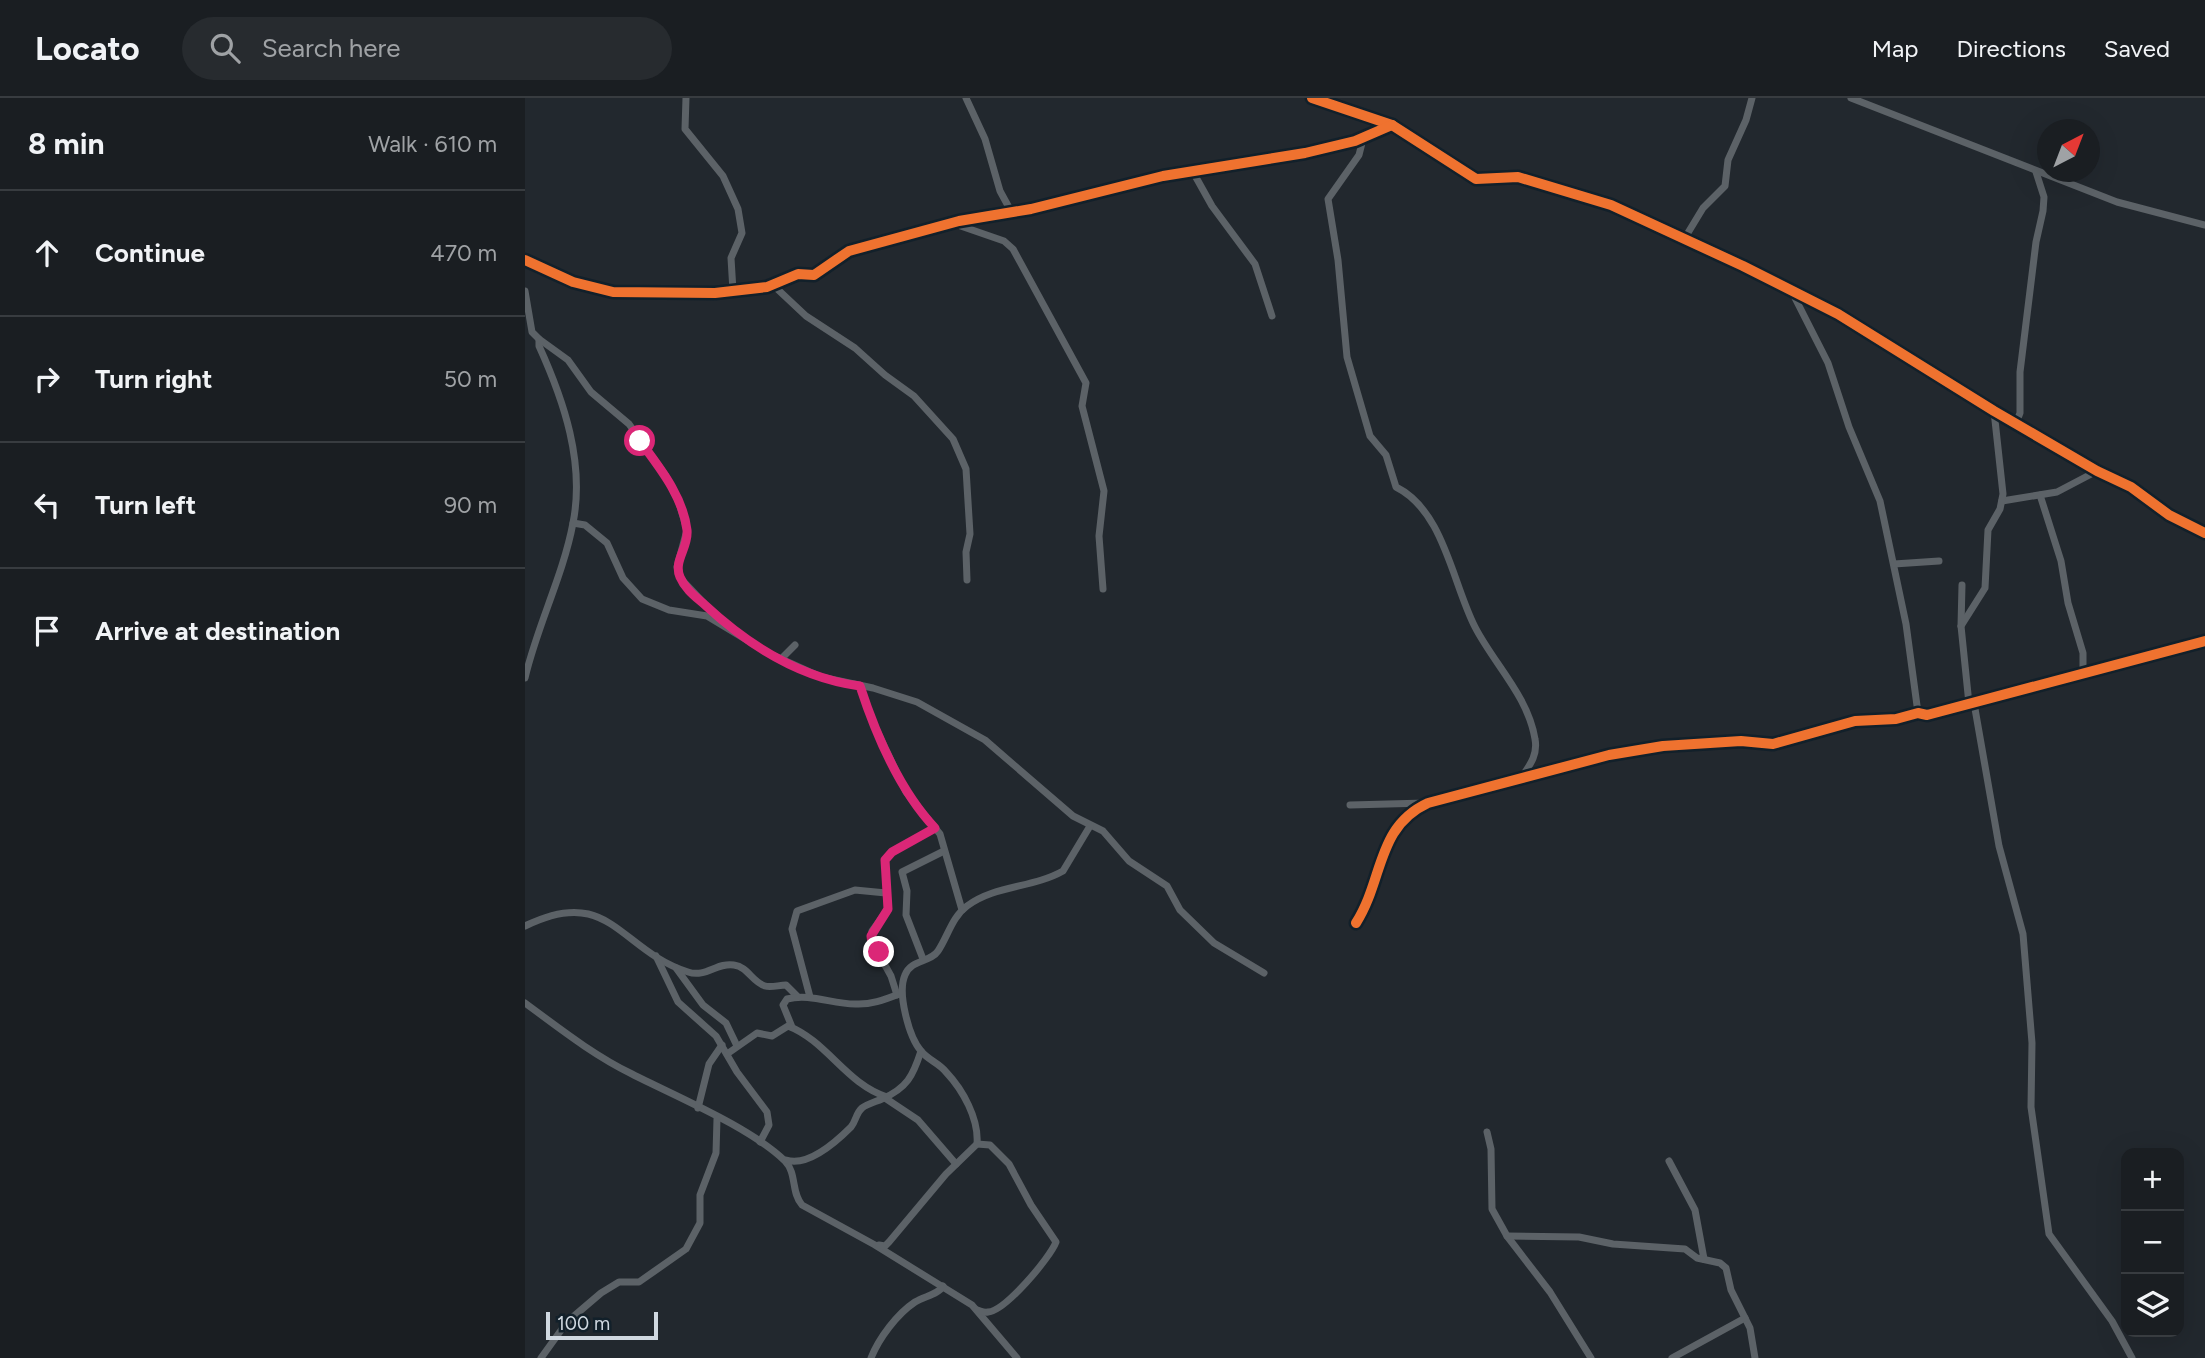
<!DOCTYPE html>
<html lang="en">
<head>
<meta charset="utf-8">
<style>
	:root { --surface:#1a1e22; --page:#272b2f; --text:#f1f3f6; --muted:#9fa2a5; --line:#383c40 }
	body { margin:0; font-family:Figtree,sans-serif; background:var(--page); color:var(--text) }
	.controls { position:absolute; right:21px; bottom:21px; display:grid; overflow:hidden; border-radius:14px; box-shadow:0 7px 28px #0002 }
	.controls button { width:63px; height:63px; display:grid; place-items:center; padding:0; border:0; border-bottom:2px solid var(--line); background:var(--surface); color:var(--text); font:35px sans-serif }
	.compass { position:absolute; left:1512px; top:21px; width:63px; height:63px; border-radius:50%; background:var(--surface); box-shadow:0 7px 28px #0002; rotate:42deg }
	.scale { position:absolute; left:21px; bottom:18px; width:112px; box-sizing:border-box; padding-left:7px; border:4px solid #d0d8e0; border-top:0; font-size:19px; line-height:24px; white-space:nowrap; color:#d0d8e0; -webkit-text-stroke:5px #12202a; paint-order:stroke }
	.stop { position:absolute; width:21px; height:21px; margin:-16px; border:5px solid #db2777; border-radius:50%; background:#fff }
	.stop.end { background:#db2777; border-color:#fff; box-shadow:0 2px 7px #0008 }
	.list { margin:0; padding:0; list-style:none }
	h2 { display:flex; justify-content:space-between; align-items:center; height:91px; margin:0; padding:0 28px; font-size:30px }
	h2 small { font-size:23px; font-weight:400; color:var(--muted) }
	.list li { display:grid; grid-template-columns:46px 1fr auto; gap:21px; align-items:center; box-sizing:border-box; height:126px; padding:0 28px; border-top:2px solid var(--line) }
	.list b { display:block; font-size:26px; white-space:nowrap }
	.list em { font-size:23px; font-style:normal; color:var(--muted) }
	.icon { flex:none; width:38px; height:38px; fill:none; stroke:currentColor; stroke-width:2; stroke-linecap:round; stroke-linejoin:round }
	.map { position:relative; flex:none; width:1680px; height:1260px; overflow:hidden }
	header { display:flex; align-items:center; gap:42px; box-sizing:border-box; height:98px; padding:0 35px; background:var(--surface); border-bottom:2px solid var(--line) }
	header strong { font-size:33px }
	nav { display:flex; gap:38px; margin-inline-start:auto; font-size:24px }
	.search { width:490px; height:63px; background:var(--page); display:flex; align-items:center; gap:18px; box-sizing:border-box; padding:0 24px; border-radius:38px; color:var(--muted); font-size:26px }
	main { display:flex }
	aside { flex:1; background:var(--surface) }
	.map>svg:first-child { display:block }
</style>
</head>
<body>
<header>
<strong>Locato</strong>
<div class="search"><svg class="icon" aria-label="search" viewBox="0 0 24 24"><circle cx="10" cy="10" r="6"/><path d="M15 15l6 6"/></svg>Search here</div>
<nav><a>Map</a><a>Directions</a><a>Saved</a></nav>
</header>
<main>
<aside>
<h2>8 min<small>Walk · 610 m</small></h2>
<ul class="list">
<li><svg class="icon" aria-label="ahead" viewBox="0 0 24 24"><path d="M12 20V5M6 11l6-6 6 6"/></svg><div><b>Continue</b></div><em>470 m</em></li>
<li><svg class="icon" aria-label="right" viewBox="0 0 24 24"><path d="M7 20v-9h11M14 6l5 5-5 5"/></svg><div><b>Turn right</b></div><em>50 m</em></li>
<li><svg class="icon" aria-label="left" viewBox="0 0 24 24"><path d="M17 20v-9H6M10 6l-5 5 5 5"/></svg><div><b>Turn left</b></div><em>90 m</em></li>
<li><svg class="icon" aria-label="arrive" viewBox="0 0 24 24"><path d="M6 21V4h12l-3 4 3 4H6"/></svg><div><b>Arrive at destination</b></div></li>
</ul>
</aside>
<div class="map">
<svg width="1680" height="1260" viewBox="0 0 1680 1260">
	<rect width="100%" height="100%" fill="#22282e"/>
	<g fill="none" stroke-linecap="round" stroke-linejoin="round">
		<g stroke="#5c6267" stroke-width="7">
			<path d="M161 0 160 31 198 78 213 111 217 135 206 160 208 193"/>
			<path d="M441 0 460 41 475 93 487 115"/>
			<path d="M787 0 867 27 951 81 993 79 1086 107 1218 168 1313 216 1469 313 1572 373 1606 389 1644 417 1680 435"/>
			<path d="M1326 0 1592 104 1680 127"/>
			<path d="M838 41 834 57 803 101 813 162 822 259 845 338 861 357 871 389C919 413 927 484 950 529 969 566 1003 598 1010 641 1013 657 1005 667 996 680"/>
			<path d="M668 74 687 108 730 166 747 218"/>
			<path d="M427 125 479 143 488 151 561 285 557 308 579 393 574 438 578 491"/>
			<path d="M1158 143 1178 110 1200 88 1203 62 1221 22 1227 0"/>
			<path d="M0 162 48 184 88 194 190 195 242 189 273 176 289 177 324 153 434 123 506 111 638 78 780 55 830 43 867 27"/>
			<path d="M248 187 281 218 330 250 360 277 389 298 428 341 441 371 445 436 441 454 442 482"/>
			<path d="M0 193 7 234 14 241V248C39 303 60 365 48 425 38 478 12 528 0 580"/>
			<path d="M1267 194 1303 265 1324 329 1355 403 1381 526 1393 615"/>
			<path d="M14 241 43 262 66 294 104 326 141 378 154 405 162 432 152 469 156 481 193 520"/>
			<path d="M1491 325 1495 315V274L1511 144 1518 113 1519 99 1511 74"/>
			<path d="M1515 397 1536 463 1543 505 1558 555V570L1554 577"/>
			<path d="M1477 403 1532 394 1572 373"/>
			<path d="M48 425 60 427 82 445 98 480 117 501 144 512 182 518 245 556 296 579 348 590 392 604 460 642 548 718 578 733 604 763 642 788 655 812 689 845 739 875"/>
			<path d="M1369 466 1414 463"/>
			<path d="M1437 487 1436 528 1444 606"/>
			<path d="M1436 528 1460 490 1463 432 1475 411 1478 396 1469 313"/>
			<path d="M256 561 270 547"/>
			<path d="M335 588 346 620 381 694 415 736 437 812"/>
			<path d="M1449 605 1474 748 1498 836 1507 945 1506 1009 1524 1136 1587 1223 1607 1260"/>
			<path d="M825 707 901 705"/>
			<path d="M831 825C859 781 851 729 903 705L1084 657 1138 648 1216 643 1248 646 1330 623 1371 621 1393 615 1402 617 1680 543"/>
			<path d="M0 828C85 786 94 852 163 874 181 880 192 864 209 867 223 869 227 884 240 888 246 890 254 887 261 887L272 898"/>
			<path d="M131 858 153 904 191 938 212 974 242 1014 244 1027 235 1044"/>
			<path d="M398 861 381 817 382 793 377 774 419 753"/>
			<path d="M151 870 178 907 201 925 212 948"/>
			<path d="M372 897 366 878 346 842 347 833 363 811 360 762 367 754 410 730"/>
			<path d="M285 899 267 831 272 813 330 792 361 795"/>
			<path d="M0 905C34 930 68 957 107 976 152 999 225 1029 260 1063 272 1075 266 1095 277 1107L350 1147 447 1207 492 1260"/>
			<path d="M267 929 258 907 262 901C285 895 307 906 330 906 345 907 359 902 374 896"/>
			<path d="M202 956 232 935 247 938 263 928C302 943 321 986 362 999"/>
			<path d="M360 1000 393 1022 431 1066"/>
			<path d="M173 1010 184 966 197 947"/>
			<path d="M962 1034 966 1051 967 1111 982 1138 1025 1194 1066 1260"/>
			<path d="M261 1062C283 1069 311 1044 326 1029 331 1023 331 1015 337 1010 342 1006 350 1004 357 1001 382 990 388 978 396 953"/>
			<path d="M1144 1063 1170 1112 1179 1161"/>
			<path d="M982 1138 1054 1139 1088 1146 1160 1151 1172 1160 1195 1165 1201 1170 1206 1192 1225 1230 1230 1260"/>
			<path d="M354 1147 360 1148 364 1144 421 1076 452 1046C454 1021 438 992 421 974 414 965 403 962 396 953 384 939 372 895 380 877 386 861 405 865 413 853 423 838 427 819 442 808 470 787 508 790 538 773L565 728"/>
			<path d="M452 1212C456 1213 459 1215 463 1214 480 1213 525 1160 531 1144L506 1107 484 1066 465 1047 452 1046"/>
			<path d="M16 1260 42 1224 76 1195 94 1184H114L161 1151 175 1125V1097L191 1055 192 1021"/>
			<path d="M346 1260C354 1240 372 1216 390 1204 399 1198 413 1197 418 1188"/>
			<path d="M1147 1260 1220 1220"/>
		</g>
		<defs>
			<g id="cycleway">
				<path d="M787 0 867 27 951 81 993 79 1086 107 1218 168 1313 216 1469 313 1572 373 1606 389 1644 417 1680 435"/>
				<path d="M0 162 48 184 88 194 190 195 242 189 273 176 289 177 324 153 434 123 506 111 638 78 780 55 830 43 867 27"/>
				<path d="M831 825C859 781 851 729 903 705L1084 657 1138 648 1216 643 1248 646 1330 623 1371 621 1393 615 1402 617 1680 543"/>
			</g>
		</defs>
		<use href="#cycleway" stroke="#12202a" stroke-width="15"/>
		<use href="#cycleway" stroke="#ef722f" stroke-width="10"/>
	</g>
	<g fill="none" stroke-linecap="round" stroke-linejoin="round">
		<path stroke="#db2777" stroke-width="9" d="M115 343C134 369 158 398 162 432 164 449 148 463 155 479 160 491 171 499 180 507 223 547 275 580 335 588 351 637 374 692 410 730L367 754 360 762 363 811 346 838 347 846 354 854"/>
	</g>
</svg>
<div class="controls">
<button>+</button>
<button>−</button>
<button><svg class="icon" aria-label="layers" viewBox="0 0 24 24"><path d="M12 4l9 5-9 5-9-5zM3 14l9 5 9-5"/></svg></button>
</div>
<svg class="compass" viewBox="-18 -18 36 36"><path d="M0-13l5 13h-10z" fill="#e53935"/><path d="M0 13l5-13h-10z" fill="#9fa2a5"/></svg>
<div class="scale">100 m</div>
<div class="stop" style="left:115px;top:343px"></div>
<div class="stop end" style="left:354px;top:854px"></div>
</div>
</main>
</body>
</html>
